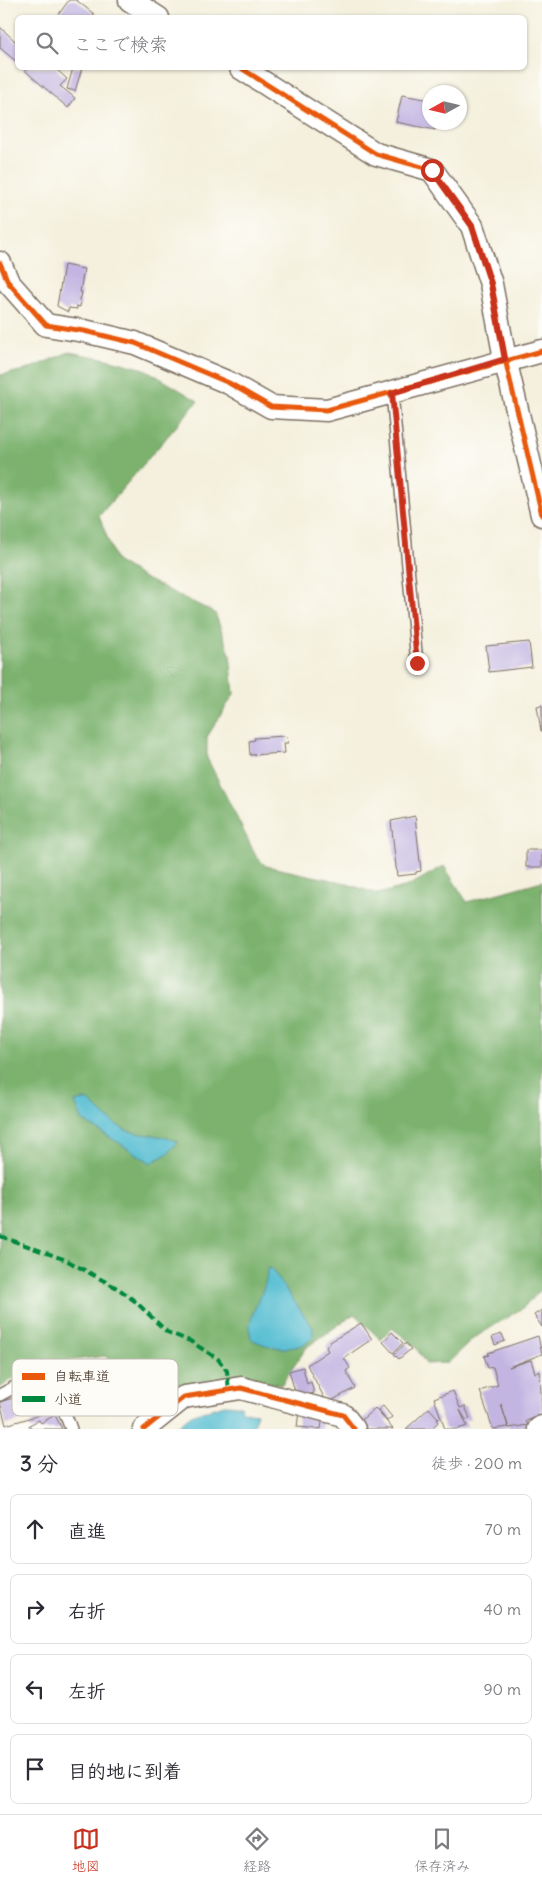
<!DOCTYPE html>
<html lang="ja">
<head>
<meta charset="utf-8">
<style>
	:root { --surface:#fff; --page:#f2f2f3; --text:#2b2b33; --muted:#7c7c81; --line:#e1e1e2; --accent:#c8321e }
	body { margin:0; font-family:Delius,"Klee One",sans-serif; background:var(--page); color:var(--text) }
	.compass { position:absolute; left:422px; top:85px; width:45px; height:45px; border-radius:50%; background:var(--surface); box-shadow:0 1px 4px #0004; rotate:262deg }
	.stop { position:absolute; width:15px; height:15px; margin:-11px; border:4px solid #c8321e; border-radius:50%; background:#fff }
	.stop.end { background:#c8321e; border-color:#fff; box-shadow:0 1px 5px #0008 }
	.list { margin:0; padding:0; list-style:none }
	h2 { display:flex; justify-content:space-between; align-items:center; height:65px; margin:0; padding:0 20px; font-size:21px }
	h2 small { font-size:16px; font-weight:400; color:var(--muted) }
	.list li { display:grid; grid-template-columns:32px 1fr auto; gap:15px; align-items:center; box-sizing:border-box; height:70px; margin:0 10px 10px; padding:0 10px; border:1px solid var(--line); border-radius:8px }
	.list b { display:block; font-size:19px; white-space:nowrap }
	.list em { font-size:16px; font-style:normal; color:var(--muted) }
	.icon { flex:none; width:28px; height:28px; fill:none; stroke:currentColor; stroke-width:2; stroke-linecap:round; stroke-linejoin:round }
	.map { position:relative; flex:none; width:542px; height:1429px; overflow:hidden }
	.search { position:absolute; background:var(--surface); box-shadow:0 1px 4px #0004; left:15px; right:15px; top:15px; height:55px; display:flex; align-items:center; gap:12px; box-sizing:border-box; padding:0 18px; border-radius:8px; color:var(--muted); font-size:19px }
	.sheet { height:385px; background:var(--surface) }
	nav { display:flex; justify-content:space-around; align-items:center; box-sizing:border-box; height:70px; border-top:1px solid var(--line); background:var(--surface); font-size:14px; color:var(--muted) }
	nav a { display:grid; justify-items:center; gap:2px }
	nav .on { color:var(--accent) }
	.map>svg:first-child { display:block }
</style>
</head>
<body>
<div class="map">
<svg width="542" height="1429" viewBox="0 0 542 1429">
	<rect width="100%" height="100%" fill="#fdfcf7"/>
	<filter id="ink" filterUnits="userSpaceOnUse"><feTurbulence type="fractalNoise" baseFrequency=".02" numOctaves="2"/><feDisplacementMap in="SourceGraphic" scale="10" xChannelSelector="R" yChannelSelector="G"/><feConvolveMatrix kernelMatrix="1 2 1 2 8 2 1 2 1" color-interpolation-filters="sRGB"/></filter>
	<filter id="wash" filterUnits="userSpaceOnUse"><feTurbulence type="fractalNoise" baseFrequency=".0096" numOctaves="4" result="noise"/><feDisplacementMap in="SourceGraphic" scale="20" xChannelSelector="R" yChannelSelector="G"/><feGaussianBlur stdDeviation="1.12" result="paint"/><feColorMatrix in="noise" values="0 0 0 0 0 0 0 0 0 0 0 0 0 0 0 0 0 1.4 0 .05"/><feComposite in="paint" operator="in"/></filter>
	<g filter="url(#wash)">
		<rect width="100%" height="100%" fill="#f4f0dd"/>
		<path fill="#7cb26e" stroke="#5c6e46" d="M69 352 107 359 145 369 198 401 99 516 116 561 142 577 215 613 230 654 234 694 207 737V758L256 856 266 866 341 882 378 894 408 886 444 866 467 902 542 881V1288L524 1307 474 1338 448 1363 426 1364 415 1346 392 1328 381 1340 354 1314 307 1347 281 1385 238 1377 176 1385 147 1397 105 1356 30 1366 0 1388V375L26 370Z"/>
		<g fill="#55bdd2" stroke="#487478">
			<path d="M83 1100 89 1101C103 1113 116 1129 135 1133 152 1136 160 1134 178 1142L167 1154 151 1163 82 1120 75 1102Z"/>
			<path d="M271 1268 313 1328V1337C298 1354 270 1349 251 1339 244 1315 268 1293 267 1269Z"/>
			<path d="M224 1405 241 1406 242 1411 257 1413 252 1429H174L191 1415Z"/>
		</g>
		<g id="blocks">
			<g fill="#c2b5e2">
				<path d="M69 0H76L94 14 92 18H56Z"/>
				<path d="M0 27 15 41 18 38V63L0 48Z"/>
				<path d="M22 68H55L67 79 60 86 75 98 68 108Z"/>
				<path d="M73 68H82L75 91 67 89Z"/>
				<path d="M402 95 430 100V122H437L435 130 396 122Z"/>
				<path d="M64 265 84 269 80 292H82L81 298H79V300L81 301 80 307 77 306V309L69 308 68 312 57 306Z"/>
				<path d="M529 642 532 667 489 672 486 646Z"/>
				<path d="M542 705V731H541L537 706Z"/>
				<path d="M284 736 287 737 288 743H284L285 753 250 755 249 741 255 740 254 738Z"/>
				<path d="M415 816 421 871 416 872V874L397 876 391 821Z"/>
				<rect x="526" y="850" width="16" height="17"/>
				<path d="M542 1310V1327L534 1315Z"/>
				<path d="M361 1323 372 1339 344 1358 350 1368 346 1371 355 1388 327 1403 307 1365 328 1351 326 1347 330 1342Z"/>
				<path d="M392 1332 403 1343 393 1353 383 1342Z"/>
				<path d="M502 1334 505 1341 495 1345 492 1337Z"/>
				<path d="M538 1336 542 1354 509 1367 531 1360 535 1373 540 1371 542 1415 526 1421 528 1425 509 1428 501 1404 508 1427 493 1429 480 1391 498 1385 493 1367 488 1368 484 1356 489 1355 488 1353Z"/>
				<path d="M406 1343 411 1349 399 1359 394 1354Z"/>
				<path d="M303 1367 307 1384 311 1382 314 1393 297 1398 289 1371Z"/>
				<path d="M453 1391 460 1408 465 1406 470 1419 466 1420 460 1410 467 1426 458 1429H445L434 1398Z"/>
				<path d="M29 1393 31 1397 37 1395 39 1400 45 1398 49 1412 6 1425 0 1402Z"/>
				<path d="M383 1406 392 1417 387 1421 378 1410Z"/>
				<path d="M375 1408 393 1429H363L358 1423Z"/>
				<path d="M429 1408 439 1419 437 1420 438 1422 431 1429H406Z"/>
				<path d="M299 1411 323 1415 321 1429 297 1427Z"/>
				<path d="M55 1415 62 1429H31L29 1425 39 1420 41 1423Z"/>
			</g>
		</g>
	</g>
	<g filter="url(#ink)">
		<use href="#blocks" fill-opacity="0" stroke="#7c6f61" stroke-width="1"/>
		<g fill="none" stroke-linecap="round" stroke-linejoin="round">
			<defs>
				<g id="service">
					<path d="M392 393 417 663"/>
					<path d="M0 1395C14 1387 32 1376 48 1380L56 1390 71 1429"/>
				</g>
				<g id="minor">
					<path d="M130 0 158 18"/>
					<path d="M241 68 376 154 432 170 472 226 491 284 505 359 542 515"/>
					<path d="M0 263 8 282 46 325 84 331 135 343 229 383 271 407 327 410 542 351"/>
					<path d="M144 1429 184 1397 241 1388 343 1415 354 1429"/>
					<path d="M539 1429 542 1427"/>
				</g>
			</defs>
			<use href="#service" stroke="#7c6f61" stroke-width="14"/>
			<use href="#minor" stroke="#7c6f61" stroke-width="25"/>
			<use href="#service" stroke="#fff" stroke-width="11"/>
			<use href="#minor" stroke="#fff" stroke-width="22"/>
			<path stroke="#00873e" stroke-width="4" stroke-dasharray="8 4" stroke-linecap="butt" d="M0 1236 66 1260 119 1289 136 1302 167 1332 190 1341 218 1359 227 1371 229 1390"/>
			<defs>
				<g id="cycleway">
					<path d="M241 68 376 154 432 170 472 226 491 284 505 359 542 515"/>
					<path d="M0 263 8 282 46 325 84 331 135 343 229 383 271 407 327 410 542 351"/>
					<path d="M144 1429 184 1397 241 1388 343 1415 354 1429"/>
				</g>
			</defs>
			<use href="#cycleway" stroke="#fdfcf7" stroke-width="8"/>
			<use href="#cycleway" stroke="#e8590c" stroke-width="5"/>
		</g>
	</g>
	<g fill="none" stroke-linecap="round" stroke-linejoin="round" filter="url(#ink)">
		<path stroke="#c8321e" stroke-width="6" d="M417 663 392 393 505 359 491 284 472 226 432 170"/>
	</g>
	<rect x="12" y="1359" width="166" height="57" rx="8" fill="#fdfcf7" stroke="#c3bdb6" stroke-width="1"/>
	<rect x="22" y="1373" width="23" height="7" fill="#e8590c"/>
	<rect x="22" y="1396" width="23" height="6" fill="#00873e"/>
	<g font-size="14" fill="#3b2a1e">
		<text x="54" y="1381">自転車道</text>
		<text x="54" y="1404">小道</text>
	</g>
</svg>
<svg class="compass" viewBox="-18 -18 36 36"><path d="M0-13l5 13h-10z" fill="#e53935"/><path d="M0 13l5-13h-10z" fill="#7c7c81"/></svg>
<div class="stop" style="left:432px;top:170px"></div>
<div class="stop end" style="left:417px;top:663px"></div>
<div class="search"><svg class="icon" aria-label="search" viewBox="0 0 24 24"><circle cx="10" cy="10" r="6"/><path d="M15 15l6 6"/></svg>ここで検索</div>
</div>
<section class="sheet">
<h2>3 分<small>徒歩 · 200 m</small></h2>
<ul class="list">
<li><svg class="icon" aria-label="ahead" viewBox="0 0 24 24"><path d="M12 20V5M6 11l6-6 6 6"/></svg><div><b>直進</b></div><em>70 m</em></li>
<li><svg class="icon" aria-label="right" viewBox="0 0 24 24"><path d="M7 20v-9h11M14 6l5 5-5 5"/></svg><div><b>右折</b></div><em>40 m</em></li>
<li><svg class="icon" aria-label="left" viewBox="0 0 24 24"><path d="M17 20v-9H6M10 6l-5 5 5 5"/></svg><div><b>左折</b></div><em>90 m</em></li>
<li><svg class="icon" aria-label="arrive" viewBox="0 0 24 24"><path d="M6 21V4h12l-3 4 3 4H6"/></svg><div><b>目的地に到着</b></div></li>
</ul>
</section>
<nav>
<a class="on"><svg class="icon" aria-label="map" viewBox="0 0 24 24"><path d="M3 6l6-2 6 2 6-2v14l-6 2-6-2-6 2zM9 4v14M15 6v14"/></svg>地図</a>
<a><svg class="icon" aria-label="directions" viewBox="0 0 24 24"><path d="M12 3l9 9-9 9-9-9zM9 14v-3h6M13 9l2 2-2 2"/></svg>経路</a>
<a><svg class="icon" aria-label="saved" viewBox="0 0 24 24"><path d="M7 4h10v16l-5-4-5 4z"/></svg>保存済み</a>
</nav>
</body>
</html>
